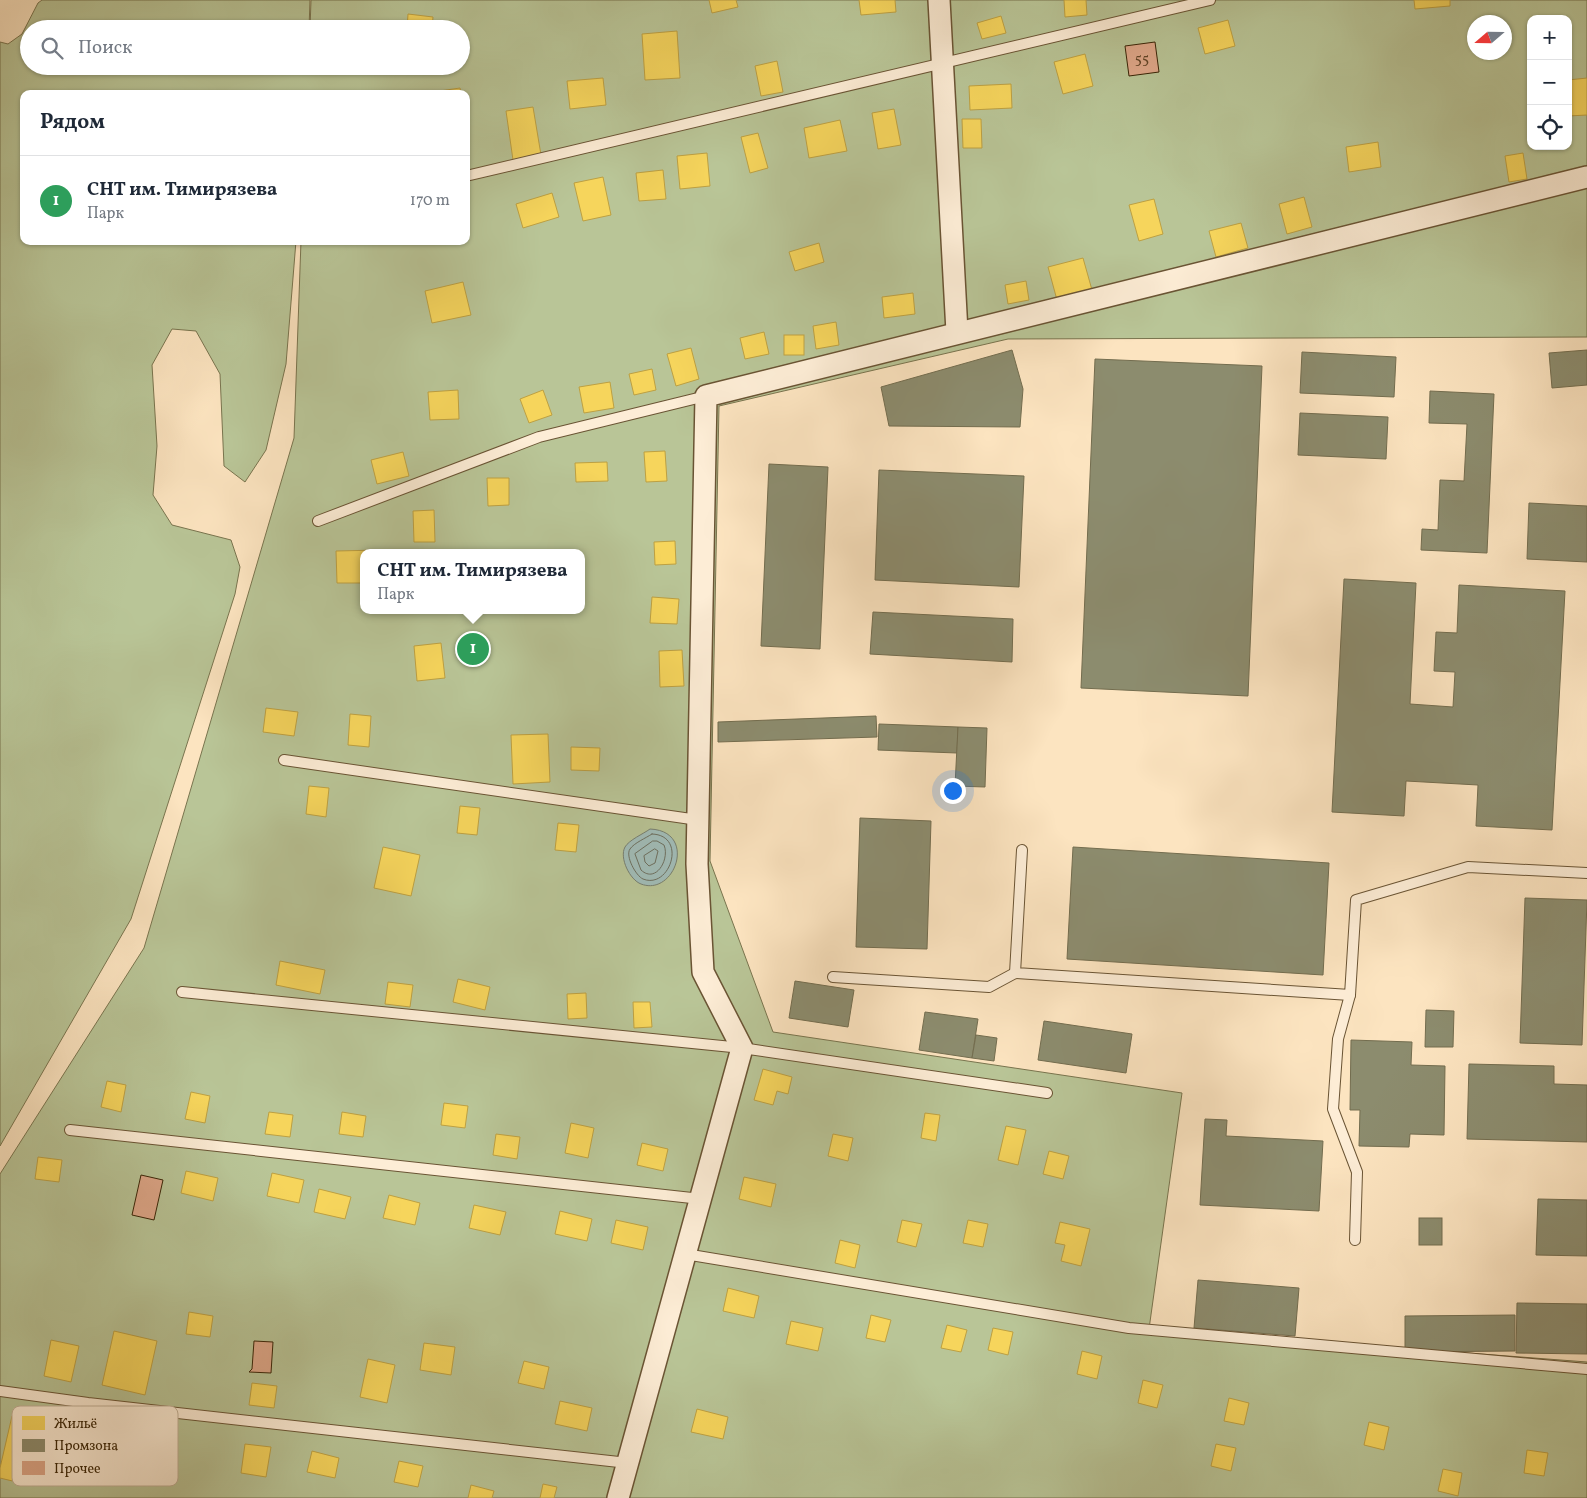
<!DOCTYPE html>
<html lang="ru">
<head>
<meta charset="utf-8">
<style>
	:root { --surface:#fff; --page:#f6f6f7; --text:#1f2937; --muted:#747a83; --line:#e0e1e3; --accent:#7c3aed }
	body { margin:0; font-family:Vollkorn,serif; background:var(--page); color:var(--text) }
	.controls { position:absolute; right:15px; top:15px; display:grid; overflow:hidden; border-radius:10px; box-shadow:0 1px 4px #0004 }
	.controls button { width:45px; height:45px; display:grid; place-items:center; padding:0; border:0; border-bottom:1px solid var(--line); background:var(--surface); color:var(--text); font:25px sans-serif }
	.compass { position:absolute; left:1467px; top:15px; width:45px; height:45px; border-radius:50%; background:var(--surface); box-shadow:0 1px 4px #0004; rotate:250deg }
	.you { position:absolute; left:952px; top:790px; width:18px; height:18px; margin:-12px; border:4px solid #fff; border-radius:50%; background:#1a73e8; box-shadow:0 0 0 8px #1a73e833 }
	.badge { display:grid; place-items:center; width:32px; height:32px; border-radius:50%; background:var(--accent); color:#fff; font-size:16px; font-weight:700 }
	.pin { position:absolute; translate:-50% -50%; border:2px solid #fff; box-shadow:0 1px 5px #0006 }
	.popup { position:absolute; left:360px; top:549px; width:225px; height:65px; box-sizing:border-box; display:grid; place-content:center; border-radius:10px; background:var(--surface); filter:drop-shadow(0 1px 4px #0005); font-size:16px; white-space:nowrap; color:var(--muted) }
	.popup b { font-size:19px; color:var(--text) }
	.popup::after { content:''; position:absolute; left:50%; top:100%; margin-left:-10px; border:10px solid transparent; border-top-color:var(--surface) }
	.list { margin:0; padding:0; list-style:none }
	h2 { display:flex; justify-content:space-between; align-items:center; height:65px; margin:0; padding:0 20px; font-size:21px }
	h2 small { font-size:16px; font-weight:400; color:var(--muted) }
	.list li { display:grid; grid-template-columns:32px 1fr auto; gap:15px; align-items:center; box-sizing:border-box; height:90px; padding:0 20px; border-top:1px solid var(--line) }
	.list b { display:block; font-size:19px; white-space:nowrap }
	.list p { margin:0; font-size:16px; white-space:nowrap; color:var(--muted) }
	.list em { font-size:16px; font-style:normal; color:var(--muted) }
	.icon { flex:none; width:28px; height:28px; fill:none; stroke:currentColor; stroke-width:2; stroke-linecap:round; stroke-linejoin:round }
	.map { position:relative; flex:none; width:1587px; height:1498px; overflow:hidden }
	.search { position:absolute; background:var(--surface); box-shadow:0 1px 4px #0004; left:20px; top:20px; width:450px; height:55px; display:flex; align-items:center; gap:12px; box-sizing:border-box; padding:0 18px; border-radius:28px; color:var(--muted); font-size:19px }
	.panel { position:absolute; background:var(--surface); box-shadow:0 1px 4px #0004; left:20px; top:90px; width:450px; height:155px; border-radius:10px }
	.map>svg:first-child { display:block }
</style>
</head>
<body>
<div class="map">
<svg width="1587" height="1498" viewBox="0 0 1587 1498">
	<rect width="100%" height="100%" fill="#fce4c0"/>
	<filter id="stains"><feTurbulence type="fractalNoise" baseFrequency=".004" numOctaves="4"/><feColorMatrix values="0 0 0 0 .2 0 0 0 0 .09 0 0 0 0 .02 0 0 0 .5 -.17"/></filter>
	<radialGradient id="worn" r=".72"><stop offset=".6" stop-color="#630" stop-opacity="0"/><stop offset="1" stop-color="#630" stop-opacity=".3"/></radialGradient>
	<path fill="#b9c597" stroke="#79744e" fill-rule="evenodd" d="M42 0H310L309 29H29V66H461V29H310L311 0H1587V337L1008 339 719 406 710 861 773 1032 1182 1093 1149 1329 1587 1362V1498H0V1174L144 948 294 438 301 241H466V94H24V241H296L286 364 266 450 245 482 224 466 220 374 196 331 172 329 152 365 157 446 153 495 172 525 231 540 240 567 235 594 131 919 0 1146V42L8 44 22 34 38 3ZM1531 19H1568V146H1531ZM1474 22H1504V52H1474ZM364 553H582V610H364Z"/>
	<path fill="#a1bdb9" stroke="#778071" d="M650 829C698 831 675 897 641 884 630 880 619 858 625 847 629 840 643 834 650 829Z"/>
	<g fill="#f6d55c" stroke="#bda042">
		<path d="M709 0H736L738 7 712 13Z"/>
		<path d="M859 0H895L896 12 861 15Z"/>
		<path d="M1064 0H1086L1087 15 1065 17Z"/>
		<path d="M1414 0H1450V6L1415 9Z"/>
		<path d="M408 14 433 17 432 29H407Z"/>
		<path d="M1001 16 1006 33 982 39 977 23Z"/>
		<path d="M1228 20 1235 46 1205 54 1198 28Z"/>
		<path d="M677 31 680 78 645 80 642 34Z"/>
		<path d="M1085 54 1093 86 1063 94 1054 62Z"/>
		<path d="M777 61 783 92 761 96 755 66Z"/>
		<path d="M603 78 606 105 570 109 567 81Z"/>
		<path d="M1587 78V115L1568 116V80Z"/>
		<path d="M1011 84 1012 108 970 110 969 86Z"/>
		<path d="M460 88 461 94H426V93Z"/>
		<path d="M533 107 541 155 513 160 506 111Z"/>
		<path d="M894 109 901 145 878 149 872 113Z"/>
		<path d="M962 119H981L982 148H963Z"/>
		<path d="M840 120 847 151 809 158 804 128Z"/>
		<path d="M758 133 768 168 750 173 741 137Z"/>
		<path d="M1378 142 1381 167 1349 172 1346 147Z"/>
		<path d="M707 153 710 186 680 189 677 156Z"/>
		<path d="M1523 153 1527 179 1509 182 1505 156Z"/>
		<path d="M663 170 666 199 639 201 636 173Z"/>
		<path d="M603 177 611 215 583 221 574 183Z"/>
		<path d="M552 193 559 217 523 228 516 204Z"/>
		<path d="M1304 197 1312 227 1287 234 1279 204Z"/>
		<path d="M1154 199 1163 234 1139 241 1129 205Z"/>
		<path d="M1241 223 1248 248 1216 257 1209 231Z"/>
		<path d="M819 243 824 262 795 271 789 252Z"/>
		<path d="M1083 258 1092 290 1057 300 1048 267Z"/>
		<path d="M1026 281 1029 300 1008 304 1005 285Z"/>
		<path d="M463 282 471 315 432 323 425 291Z"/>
		<path d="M913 293 915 314 884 318 882 297Z"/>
		<path d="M836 322 839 345 816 349 813 326Z"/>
		<path d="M764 332 769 354 745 359 740 338Z"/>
		<rect x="784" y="335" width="20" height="20"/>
		<path d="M691 348 699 379 676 386 667 354Z"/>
		<path d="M652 369 656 390 634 395 629 374Z"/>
		<path d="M610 382 614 408 584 413 579 387Z"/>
		<path d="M458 390 459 419 430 420 428 392Z"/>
		<path d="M543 390 552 415 529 423 520 399Z"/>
		<path d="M665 451 667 481 646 482 644 452Z"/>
		<path d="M403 452 409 476 377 484 371 460Z"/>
		<path d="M607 462 608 481 576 482 575 463Z"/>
		<path d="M487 478H509V505L488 506Z"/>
		<path d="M434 510 435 542H414L413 511Z"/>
		<path d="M675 541 676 564 655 565 654 542Z"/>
		<path d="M380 550V553H364V583H337L336 551Z"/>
		<path d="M652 597 679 599 677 624 650 623Z"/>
		<path d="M441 643 445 678 417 681 414 646Z"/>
		<path d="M682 650 684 686 660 687 659 651Z"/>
		<path d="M266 708 298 712 294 736 263 732Z"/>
		<path d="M350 714 371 716 369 747 348 745Z"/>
		<path d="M548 734 550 782 513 784 511 735Z"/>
		<path d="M571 747 600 748 599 771 571 770Z"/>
		<path d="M309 786 329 788 326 817 306 814Z"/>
		<path d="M460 806 480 808 477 835 457 833Z"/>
		<path d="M558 823 579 825 576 852 555 850Z"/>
		<path d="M383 847 420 855 411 896 374 888Z"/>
		<path d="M280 961 325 970 320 994 276 985Z"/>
		<path d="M458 979 490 987 485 1010 453 1002Z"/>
		<path d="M388 982 413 985 410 1007 385 1004Z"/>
		<path d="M586 993 587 1018 568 1019 567 994Z"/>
		<path d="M633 1002H650L652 1027 634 1028Z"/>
		<path d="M763 1069 792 1077 788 1094 777 1091 773 1105 754 1100Z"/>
		<path d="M107 1081 126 1085 121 1112 101 1107Z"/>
		<path d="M191 1092 210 1096 205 1123 185 1119Z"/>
		<path d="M444 1103 468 1106 465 1128 441 1125Z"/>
		<path d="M269 1112 293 1115 290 1137 265 1134Z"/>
		<path d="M342 1112 366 1116 363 1137 339 1134Z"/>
		<path d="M925 1113 940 1115 936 1141 921 1138Z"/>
		<path d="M571 1123 594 1128 588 1158 565 1153Z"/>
		<path d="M1006 1126 1026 1130 1018 1165 998 1160Z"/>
		<path d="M496 1134 520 1137 517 1159 493 1155Z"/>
		<path d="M833 1134 853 1138 848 1161 828 1156Z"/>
		<path d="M642 1143 668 1149 663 1171 637 1165Z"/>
		<path d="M1049 1151 1069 1156 1063 1179 1043 1174Z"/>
		<path d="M38 1157 62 1160 59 1182 35 1179Z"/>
		<path d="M186 1171 218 1178 213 1201 181 1193Z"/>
		<path d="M272 1173 304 1180 299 1203 267 1196Z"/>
		<path d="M744 1177 776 1184 771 1207 739 1199Z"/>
		<path d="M319 1189 351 1197 345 1219 314 1212Z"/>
		<path d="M389 1195 420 1203 415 1225 383 1218Z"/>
		<path d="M474 1205 506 1212 500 1235 469 1228Z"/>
		<path d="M560 1211 592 1219 587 1241 555 1234Z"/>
		<path d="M616 1220 648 1227 643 1250 611 1243Z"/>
		<path d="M902 1220 922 1224 916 1247 897 1242Z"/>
		<path d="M968 1220 988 1224 983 1247 963 1243Z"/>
		<path d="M1060 1222 1090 1229 1081 1266 1061 1261 1065 1245 1055 1243Z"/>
		<path d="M840 1240 860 1245 855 1268 835 1263Z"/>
		<path d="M728 1288 759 1296 754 1318 723 1311Z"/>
		<path d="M189 1312 213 1316 210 1337 186 1334Z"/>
		<path d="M871 1315 891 1320 885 1342 866 1338Z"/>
		<path d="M791 1321 823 1328 818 1351 786 1344Z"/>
		<path d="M947 1325 967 1330 961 1352 941 1348Z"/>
		<path d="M993 1328 1013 1332 1008 1355 988 1350Z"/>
		<path d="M114 1331 157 1341 145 1395 102 1385Z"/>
		<path d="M51 1340 79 1346 71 1382 44 1376Z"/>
		<path d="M424 1343 455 1347 451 1375 420 1370Z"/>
		<path d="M1082 1351 1102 1356 1097 1379 1077 1374Z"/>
		<path d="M368 1359 395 1365 387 1403 360 1397Z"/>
		<path d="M524 1361 549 1367 544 1389 518 1383Z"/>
		<path d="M1143 1380 1163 1385 1157 1408 1138 1403Z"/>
		<path d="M252 1383 277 1386 274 1408 249 1405Z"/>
		<path d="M1229 1398 1249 1403 1244 1425 1224 1421Z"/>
		<path d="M560 1401 592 1408 587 1431 555 1424Z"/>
		<path d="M697 1409 728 1417 723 1439 691 1432Z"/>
		<path d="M12 1416 43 1423 29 1485 0 1478V1468Z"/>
		<path d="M1369 1422 1389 1427 1384 1450 1364 1445Z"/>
		<path d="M100 1430 131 1437 125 1467 93 1459Z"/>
		<path d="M245 1444 271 1447 266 1477 241 1473Z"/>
		<path d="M1216 1444 1236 1448 1231 1471 1211 1466Z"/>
		<path d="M1527 1450 1548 1453 1544 1476 1524 1473Z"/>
		<path d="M312 1451 339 1458 335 1478 307 1472Z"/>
		<path d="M399 1461 423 1466 418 1487 394 1482Z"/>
		<path d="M1443 1469 1462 1473 1458 1496 1438 1491Z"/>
		<path d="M543 1484 557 1487 554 1498H540Z"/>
		<path d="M471 1485 494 1491 492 1498H468Z"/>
	</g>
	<g fill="#8c8c6e" stroke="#736d4f">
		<path d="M1012 350 1023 389 1020 427 889 426 881 387Z"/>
		<path d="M1587 350V385L1552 388 1549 353Z"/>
		<path d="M1302 352 1396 357 1394 397 1300 393Z"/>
		<path d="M1095 359 1262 366 1248 696 1081 688Z"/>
		<path d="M1430 391 1494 394 1487 553 1421 550 1422 529 1438 530 1440 480 1464 481 1467 424 1429 423Z"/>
		<path d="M1300 413 1388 417 1386 459 1298 455Z"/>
		<path d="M769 464 828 467 820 649 761 646Z"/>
		<path d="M879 470 1024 476 1019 587 875 580Z"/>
		<path d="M1529 503 1587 506V562L1527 559Z"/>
		<path d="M1344 579 1416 583 1410 704 1453 707 1455 672 1434 671 1436 632 1457 633 1459 585 1565 591 1552 830 1476 826 1478 785 1406 781 1404 816 1332 812Z"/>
		<path d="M873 612 1013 619 1012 662 870 654Z"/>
		<path d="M876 716 877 737 718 742V722Z"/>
		<path d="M879 724 958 727 957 753 878 750Z"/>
		<path d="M958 727 987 728 985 787 955 786Z"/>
		<path d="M860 818 931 821 927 949 856 947Z"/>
		<path d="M1073 847 1329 863 1323 975 1067 959Z"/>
		<path d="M1525 898 1587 900 1582 1045 1520 1043Z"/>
		<path d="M795 981 854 990 848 1027 789 1018Z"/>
		<path d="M1426 1010 1454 1011 1453 1047H1425Z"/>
		<path d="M925 1012 978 1019 972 1058 919 1050Z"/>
		<path d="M1044 1021 1132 1034 1126 1073 1038 1060Z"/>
		<path d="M976 1035 997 1038 994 1061 972 1058Z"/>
		<path d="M1351 1040 1412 1042 1411 1065 1445 1066 1444 1135 1410 1134 1409 1147 1359 1146 1360 1110H1350Z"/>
		<path d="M1469 1064 1554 1066V1084L1587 1085V1142L1467 1139Z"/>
		<path d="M1205 1119 1227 1120 1226 1136 1323 1141 1319 1211 1200 1205Z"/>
		<path d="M1538 1199 1587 1200V1256L1536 1255Z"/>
		<rect x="1419" y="1218" width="23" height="27"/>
		<path d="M1198 1280 1299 1288 1295 1336 1194 1328Z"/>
		<path d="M1517 1303 1587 1304V1354L1516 1353Z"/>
		<path d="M1515 1315V1351L1405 1352V1316Z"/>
	</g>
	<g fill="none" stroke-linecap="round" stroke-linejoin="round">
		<g stroke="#6d7060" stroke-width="1">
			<path d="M652 834C688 835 670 890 643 879 636 876 625 856 630 849 634 843 646 838 652 834Z"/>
			<path d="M653 841H657L664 845C670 859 656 884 641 870L635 854Z"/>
			<path d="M655 849 658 851 655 863 649 866 645 862 644 856Z"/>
		</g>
	</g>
	<g fill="#dea789" stroke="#392406">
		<path d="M1155 42 1159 72 1129 76 1125 46Z"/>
		<path d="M141 1175 163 1180 154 1220 132 1215Z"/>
		<path d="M254 1341 273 1342 271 1373 249 1372 252 1369Z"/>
	</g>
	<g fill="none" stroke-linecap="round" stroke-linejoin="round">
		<defs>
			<g id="service">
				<path d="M466 176 1210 0"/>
				<path d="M318 521 539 437 706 396"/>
				<path d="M284 760 698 820"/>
				<path d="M1022 850 1015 973 1350 995 1356 900 1468 867 1587 873"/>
				<path d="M833 977 989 987 1015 973"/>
				<path d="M182 992 742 1048 1047 1093"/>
				<path d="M1350 995 1338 1039 1333 1109 1357 1172 1355 1240"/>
				<path d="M70 1130 701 1199"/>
				<path d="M685 1254 1129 1328 1587 1369"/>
				<path d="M0 1391 88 1403 628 1463"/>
			</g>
			<g id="minor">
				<path d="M939 0 957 332"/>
				<path d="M618 1498 742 1048 703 972 697 864 706 396 1587 177"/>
			</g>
		</defs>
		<use href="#service" stroke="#6a5434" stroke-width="12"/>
		<use href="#minor" stroke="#6a5434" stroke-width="24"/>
		<use href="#service" stroke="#fdedd6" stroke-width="10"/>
		<use href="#minor" stroke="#fdedd6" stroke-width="21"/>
	</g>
	<g text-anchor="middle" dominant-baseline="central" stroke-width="5" stroke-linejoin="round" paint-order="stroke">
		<g font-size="15" fill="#624527">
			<text x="1142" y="59">55</text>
		</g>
	</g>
	<rect x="12" y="1406" width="166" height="80" rx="8" fill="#fdedd6" stroke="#c2b198" stroke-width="1"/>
	<rect x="22" y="1416" width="23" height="14" fill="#f6d55c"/>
	<rect x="22" y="1439" width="23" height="13" fill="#8c8c6e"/>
	<rect x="22" y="1461" width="23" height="14" fill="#dea789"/>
	<g font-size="14" fill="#392406">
		<text x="54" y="1428">Жильё</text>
		<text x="54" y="1450">Промзона</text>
		<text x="54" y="1473">Прочее</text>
	</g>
	<rect width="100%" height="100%" filter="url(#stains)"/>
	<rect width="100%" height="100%" fill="url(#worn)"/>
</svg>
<div class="controls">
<button>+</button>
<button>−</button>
<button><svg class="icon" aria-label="locate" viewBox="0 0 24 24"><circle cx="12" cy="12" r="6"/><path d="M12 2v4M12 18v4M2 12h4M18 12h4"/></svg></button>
</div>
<svg class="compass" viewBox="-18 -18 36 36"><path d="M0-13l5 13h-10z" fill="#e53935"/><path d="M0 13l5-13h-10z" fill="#747a83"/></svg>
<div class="you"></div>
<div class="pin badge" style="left:473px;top:649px;background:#2e9e5b">1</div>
<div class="popup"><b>СНТ им. Тимирязева</b>Парк</div>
<div class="search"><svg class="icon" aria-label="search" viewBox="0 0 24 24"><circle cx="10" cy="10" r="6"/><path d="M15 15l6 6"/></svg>Поиск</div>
<section class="panel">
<h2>Рядом<small></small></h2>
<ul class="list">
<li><span class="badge" style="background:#2e9e5b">1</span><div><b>СНТ им. Тимирязева</b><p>Парк</p></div><em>170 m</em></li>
</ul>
</section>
</div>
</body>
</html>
